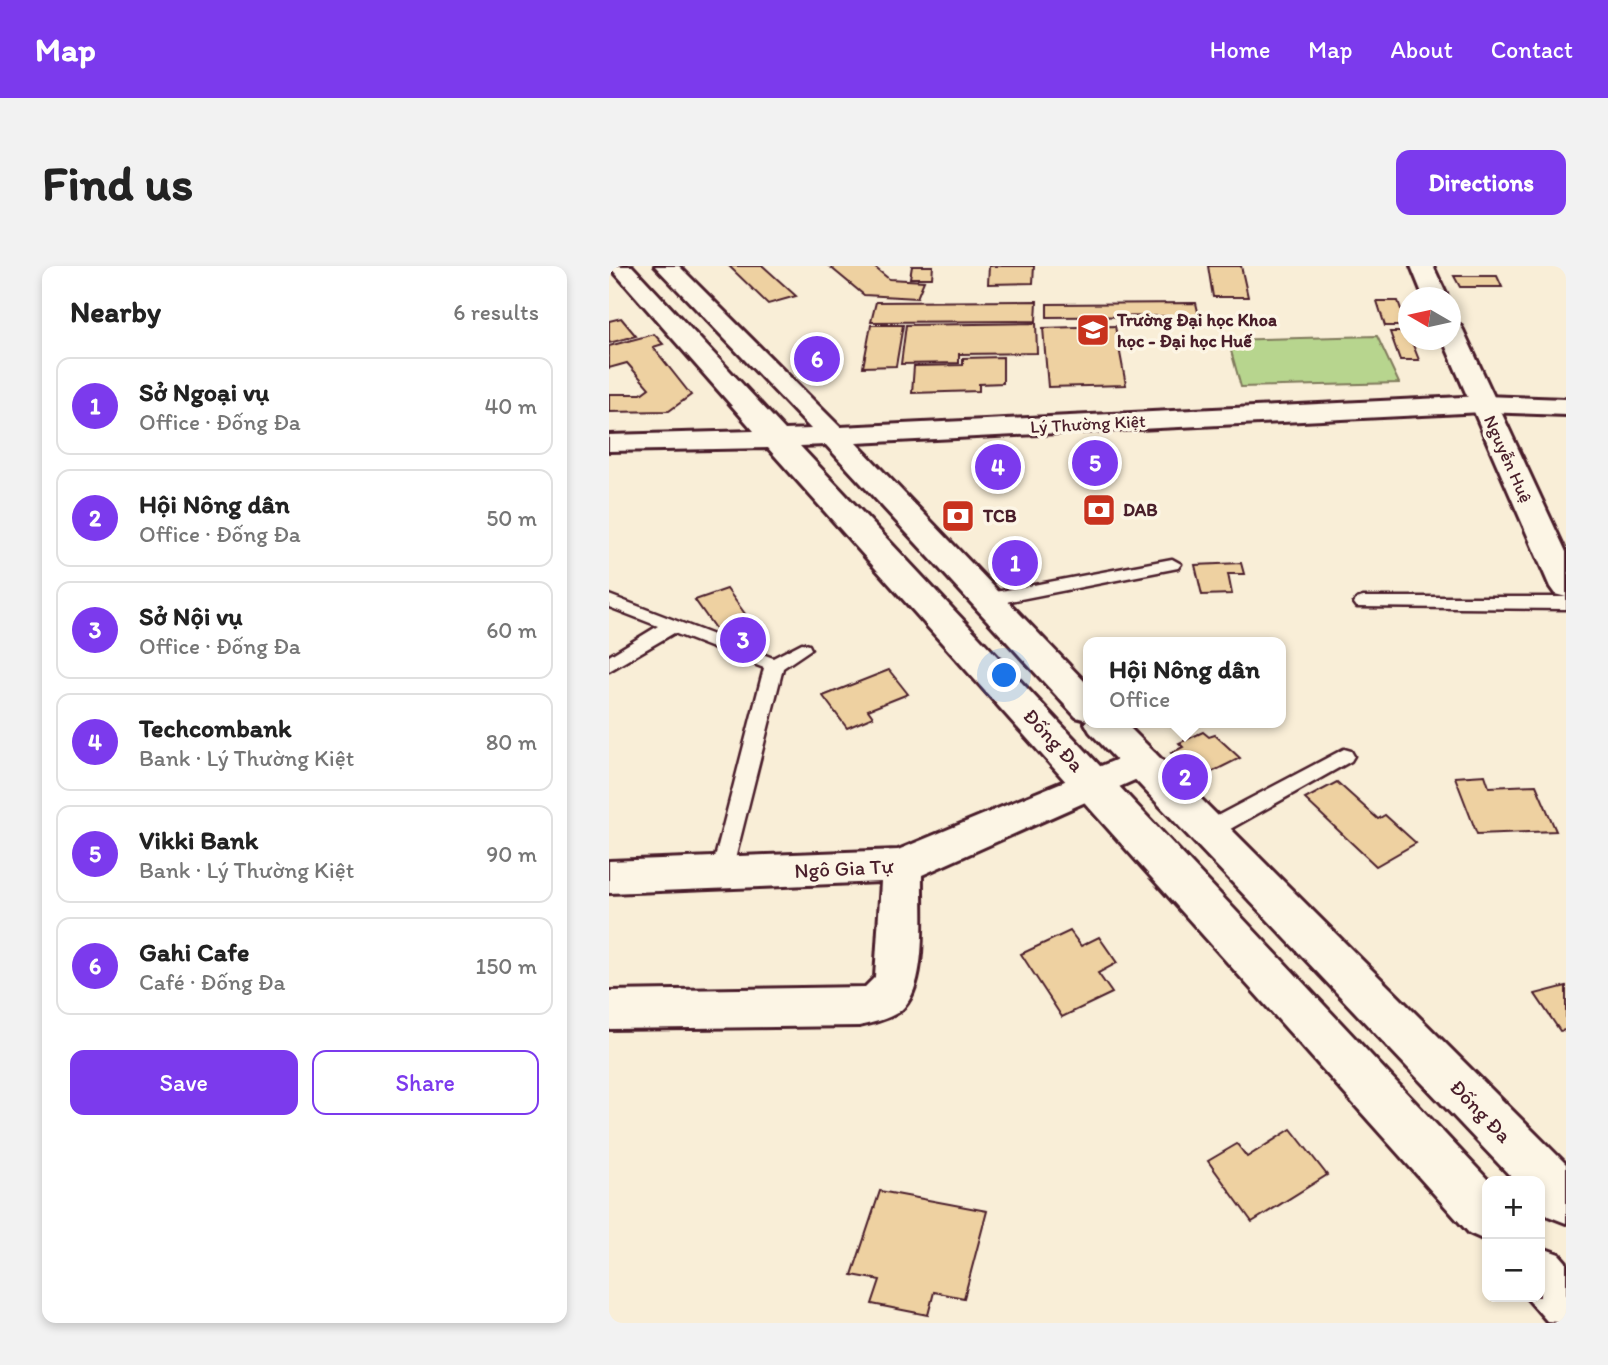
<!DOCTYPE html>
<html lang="en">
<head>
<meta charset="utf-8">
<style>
	:root { --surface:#fff; --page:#f2f2f2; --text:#222; --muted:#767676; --line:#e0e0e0; --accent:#7c3aed }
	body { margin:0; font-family:Itim,sans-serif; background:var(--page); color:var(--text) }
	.controls { position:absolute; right:21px; bottom:21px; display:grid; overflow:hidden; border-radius:14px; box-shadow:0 4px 10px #0003 }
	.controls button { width:63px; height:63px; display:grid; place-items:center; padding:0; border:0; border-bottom:2px solid var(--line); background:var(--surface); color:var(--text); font:35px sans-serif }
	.compass { position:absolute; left:789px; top:21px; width:63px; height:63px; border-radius:50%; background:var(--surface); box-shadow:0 4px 10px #0003; rotate:279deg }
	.you { position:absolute; left:396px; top:410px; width:24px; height:24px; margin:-18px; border:5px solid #fff; border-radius:50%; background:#1a73e8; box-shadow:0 0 0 10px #1a73e833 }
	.badge { display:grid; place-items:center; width:46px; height:46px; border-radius:50%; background:var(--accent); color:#fff; font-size:23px; font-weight:700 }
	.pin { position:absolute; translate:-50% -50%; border:4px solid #fff; box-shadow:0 2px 7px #0006 }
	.popup { position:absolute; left:474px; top:371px; width:203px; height:91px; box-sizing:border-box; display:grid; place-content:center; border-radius:14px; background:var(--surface); filter:drop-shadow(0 2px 5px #0005); font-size:23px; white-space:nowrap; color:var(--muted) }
	.popup b { font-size:26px; color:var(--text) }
	.popup::after { content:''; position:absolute; left:50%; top:100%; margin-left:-14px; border:14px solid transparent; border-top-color:var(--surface) }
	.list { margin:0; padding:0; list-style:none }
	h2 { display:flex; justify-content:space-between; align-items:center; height:91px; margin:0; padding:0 28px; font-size:30px }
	h2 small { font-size:23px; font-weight:400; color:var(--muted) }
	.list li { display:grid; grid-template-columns:46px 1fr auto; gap:21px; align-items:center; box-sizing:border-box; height:98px; margin:0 14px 14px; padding:0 14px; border:2px solid var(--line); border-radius:14px }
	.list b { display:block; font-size:26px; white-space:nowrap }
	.list p { margin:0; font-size:23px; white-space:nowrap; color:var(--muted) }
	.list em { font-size:23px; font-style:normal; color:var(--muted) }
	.actions { display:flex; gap:14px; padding:21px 28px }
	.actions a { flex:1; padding:16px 0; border:2px solid var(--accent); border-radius:14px; text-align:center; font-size:24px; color:var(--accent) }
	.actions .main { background:var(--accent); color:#fff }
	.map { position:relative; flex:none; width:957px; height:1057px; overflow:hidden; border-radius:14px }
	header { display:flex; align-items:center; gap:42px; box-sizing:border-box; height:98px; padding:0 35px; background:var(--accent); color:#fff }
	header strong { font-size:33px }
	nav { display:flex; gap:38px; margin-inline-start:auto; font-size:24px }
	.intro { display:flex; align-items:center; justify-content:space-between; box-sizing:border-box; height:168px; padding:0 42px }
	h1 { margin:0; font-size:49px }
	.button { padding:18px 32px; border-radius:14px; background:var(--accent); color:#fff; font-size:24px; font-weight:700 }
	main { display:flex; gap:42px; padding:0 42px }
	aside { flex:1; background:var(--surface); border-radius:14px; box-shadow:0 4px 10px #0003 }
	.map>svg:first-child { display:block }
</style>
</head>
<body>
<header>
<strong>Map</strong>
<nav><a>Home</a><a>Map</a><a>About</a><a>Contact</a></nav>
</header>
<div class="intro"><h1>Find us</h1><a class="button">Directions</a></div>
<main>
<aside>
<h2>Nearby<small>6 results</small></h2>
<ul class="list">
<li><span class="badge">1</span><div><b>Sở Ngoại vụ</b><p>Office · Đống Đa</p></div><em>40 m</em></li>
<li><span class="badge">2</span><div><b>Hội Nông dân</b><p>Office · Đống Đa</p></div><em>50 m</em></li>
<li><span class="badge">3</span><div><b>Sở Nội vụ</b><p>Office · Đống Đa</p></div><em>60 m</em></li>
<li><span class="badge">4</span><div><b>Techcombank</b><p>Bank · Lý Thường Kiệt</p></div><em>80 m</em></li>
<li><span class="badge">5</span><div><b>Vikki Bank</b><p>Bank · Lý Thường Kiệt</p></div><em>90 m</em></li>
<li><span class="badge">6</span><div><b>Gahi Cafe</b><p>Café · Đống Đa</p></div><em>150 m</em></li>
</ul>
<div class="actions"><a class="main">Save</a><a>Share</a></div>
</aside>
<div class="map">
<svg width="957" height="1057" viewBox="0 0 957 1057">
	<rect width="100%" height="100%" fill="#f9eed7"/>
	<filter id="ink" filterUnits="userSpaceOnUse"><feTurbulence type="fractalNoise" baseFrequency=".0143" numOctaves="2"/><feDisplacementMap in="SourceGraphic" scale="14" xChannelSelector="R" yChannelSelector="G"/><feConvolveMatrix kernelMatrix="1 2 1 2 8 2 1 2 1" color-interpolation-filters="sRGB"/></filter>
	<g filter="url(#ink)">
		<path fill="#b7d58e" stroke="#807a5c" stroke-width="2" d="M768 70 790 117 632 121 619 74Z"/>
		<g fill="#eed1a1" stroke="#4a1f2b" stroke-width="2">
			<path d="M120 0H154L187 30 159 38Z"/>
			<path d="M220 0H264L280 13 315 15 308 32 255 29Z"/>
			<path d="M303 0H324L323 12H301Z"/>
			<path d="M380 0H425L424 17 379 18Z"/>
			<path d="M599 0H632L639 31H604Z"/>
			<path d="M845 10H888L893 21H851Z"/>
			<path d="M428 35 427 55 262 56 267 36Z"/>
			<path d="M768 35H789L798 60H776Z"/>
			<path d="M587 37 590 50 438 51V38Z"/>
			<path d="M12 52 27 70 0 77V55Z"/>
			<path d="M427 57 428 87 350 88V97L292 98 297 59Z"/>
			<path d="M262 59H294L287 100 254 101Z"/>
			<path d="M506 60 517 119 439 121 434 62Z"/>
			<path d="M781 66H799L800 74H802L810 94H791Z"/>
			<path d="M45 68 54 78 44 81 82 129 60 145 0 146V128H32L40 122 18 97 0 102V80Z"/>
			<path d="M394 91V117L370 118V125L303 127 305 100 354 99V92Z"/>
			<path d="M632 297 635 308H619L623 328 593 329 586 299Z"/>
			<path d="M118 323 147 363 115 375 86 334Z"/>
			<path d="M280 404 299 428 259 444 264 451 238 462 214 430Z"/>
			<path d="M594 466 600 471 606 469 631 492 589 513 562 487 574 481 570 477Z"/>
			<path d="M876 509 880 521 927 519 947 565 868 568 846 511Z"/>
			<path d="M728 516 769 553 776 549 807 577 767 600 696 533Z"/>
			<path d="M461 665 472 680 490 671 508 697 489 707 503 727 453 751 412 688Z"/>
			<path d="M957 720V764L951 765 926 728Z"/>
			<path d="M682 863 718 909 643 956 599 895 628 878 638 891Z"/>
			<path d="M271 925 378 945 355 1032 325 1026 319 1049 263 1038 271 1014 243 1009Z"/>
		</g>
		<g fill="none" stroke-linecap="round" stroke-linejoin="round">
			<defs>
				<g id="service">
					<path d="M563 293 572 298 569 302 376 340 367 334 376 328Z"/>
					<path d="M0 329 164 392 193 377 200 379 202 383 174 402 121 613 113 616 105 613 102 607 155 402 65 367 0 405V390L49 360 0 341Z"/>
					<path d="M754 331H957V343L748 341 745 337 748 333Z"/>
					<path d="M735 483 742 485 745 490 742 495 607 571 599 573 591 571 588 565 591 559Z"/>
				</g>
				<path id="minor" d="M533 483 546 487 552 496 546 505 313 609C312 644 320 722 291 745 280 753 263 757 250 760L0 763V725L256 721 266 711 272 616 0 627V595L289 584Z"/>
				<g id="tertiary">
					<path d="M0 0H23L176 164 202 163 46 0H70L231 161 874 130 957 133V149L874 146 247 177 480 420V457H516L957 898V957L939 950 931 941V915H906L481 466 476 457 478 454 467 451 217 179 191 180 880 915 878 975 860 967 159 182 0 185V169L145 165Z"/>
					<path d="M931 981 950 988 957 996V1057L938 1055 917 1031H931Z"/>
				</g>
				<g id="secondary">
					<path d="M802 0H824L839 32H815Z"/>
					<path d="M842 57 851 59 854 64 957 286V331L946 328 941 321 834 74H842Z"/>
				</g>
			</defs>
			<use href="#service" stroke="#4a1f2b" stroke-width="5"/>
			<use href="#minor" stroke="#4a1f2b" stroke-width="6"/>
			<use href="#tertiary" stroke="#4a1f2b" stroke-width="6"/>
			<use href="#secondary" stroke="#4a1f2b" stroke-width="6"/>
			<use href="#service" fill="#fcf5e5" fill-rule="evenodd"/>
			<use href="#minor" fill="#fcf5e5" fill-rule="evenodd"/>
			<use href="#tertiary" fill="#fcf5e5" fill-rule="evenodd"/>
			<use href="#secondary" fill="#fcf5e5" fill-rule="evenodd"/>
		</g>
	</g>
	<defs>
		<symbol id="university-square" viewBox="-11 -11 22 22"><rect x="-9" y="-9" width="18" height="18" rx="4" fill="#c8321e" stroke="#fcf5e5"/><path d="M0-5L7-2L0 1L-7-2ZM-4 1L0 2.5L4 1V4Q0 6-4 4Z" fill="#fff"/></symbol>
		<symbol id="bank-square" viewBox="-11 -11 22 22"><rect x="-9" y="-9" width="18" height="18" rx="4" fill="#c8321e" stroke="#fcf5e5"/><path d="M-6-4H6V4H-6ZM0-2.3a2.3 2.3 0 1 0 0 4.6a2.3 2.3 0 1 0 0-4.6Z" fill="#fff"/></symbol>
	</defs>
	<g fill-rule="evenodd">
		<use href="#university-square" x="465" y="45" width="38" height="38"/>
		<use href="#bank-square" x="471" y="225" width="38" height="38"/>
		<use href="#bank-square" x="330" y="231" width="38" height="38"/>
	</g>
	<g text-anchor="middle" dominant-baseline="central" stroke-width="7" stroke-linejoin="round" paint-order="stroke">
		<g font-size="18" font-weight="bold" fill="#4a1f2b" stroke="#fcf5e5" text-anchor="start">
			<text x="508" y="54">Trường Đại học Khoa<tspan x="508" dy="21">học - Đại học Huế</tspan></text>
			<text x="514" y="244">DAB</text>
			<text x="374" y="250">TCB</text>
		</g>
		<g font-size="18" fill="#4a1f2b" stroke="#fcf5e5">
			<text transform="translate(479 158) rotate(-3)">Lý Thường Kiệt</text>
			<text transform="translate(899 193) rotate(66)">Nguyễn Huệ</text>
		</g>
		<g font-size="21" fill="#4a1f2b" stroke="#fcf5e5">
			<text transform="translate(445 474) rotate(47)">Đống Đa</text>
			<text transform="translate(235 602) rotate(-3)">Ngô Gia Tự</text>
			<text transform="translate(872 845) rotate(46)">Đống Đa</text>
		</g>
	</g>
</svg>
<div class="controls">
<button>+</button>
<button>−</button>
</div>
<svg class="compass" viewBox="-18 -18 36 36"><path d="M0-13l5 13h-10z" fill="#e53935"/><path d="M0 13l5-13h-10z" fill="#767676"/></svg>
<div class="you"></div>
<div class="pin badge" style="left:406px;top:297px">1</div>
<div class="pin badge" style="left:576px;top:511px">2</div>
<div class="popup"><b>Hội Nông dân</b>Office</div>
<div class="pin badge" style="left:134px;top:374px">3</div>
<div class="pin badge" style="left:389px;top:201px">4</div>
<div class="pin badge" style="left:486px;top:197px">5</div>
<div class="pin badge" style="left:208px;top:93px">6</div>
</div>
</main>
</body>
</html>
